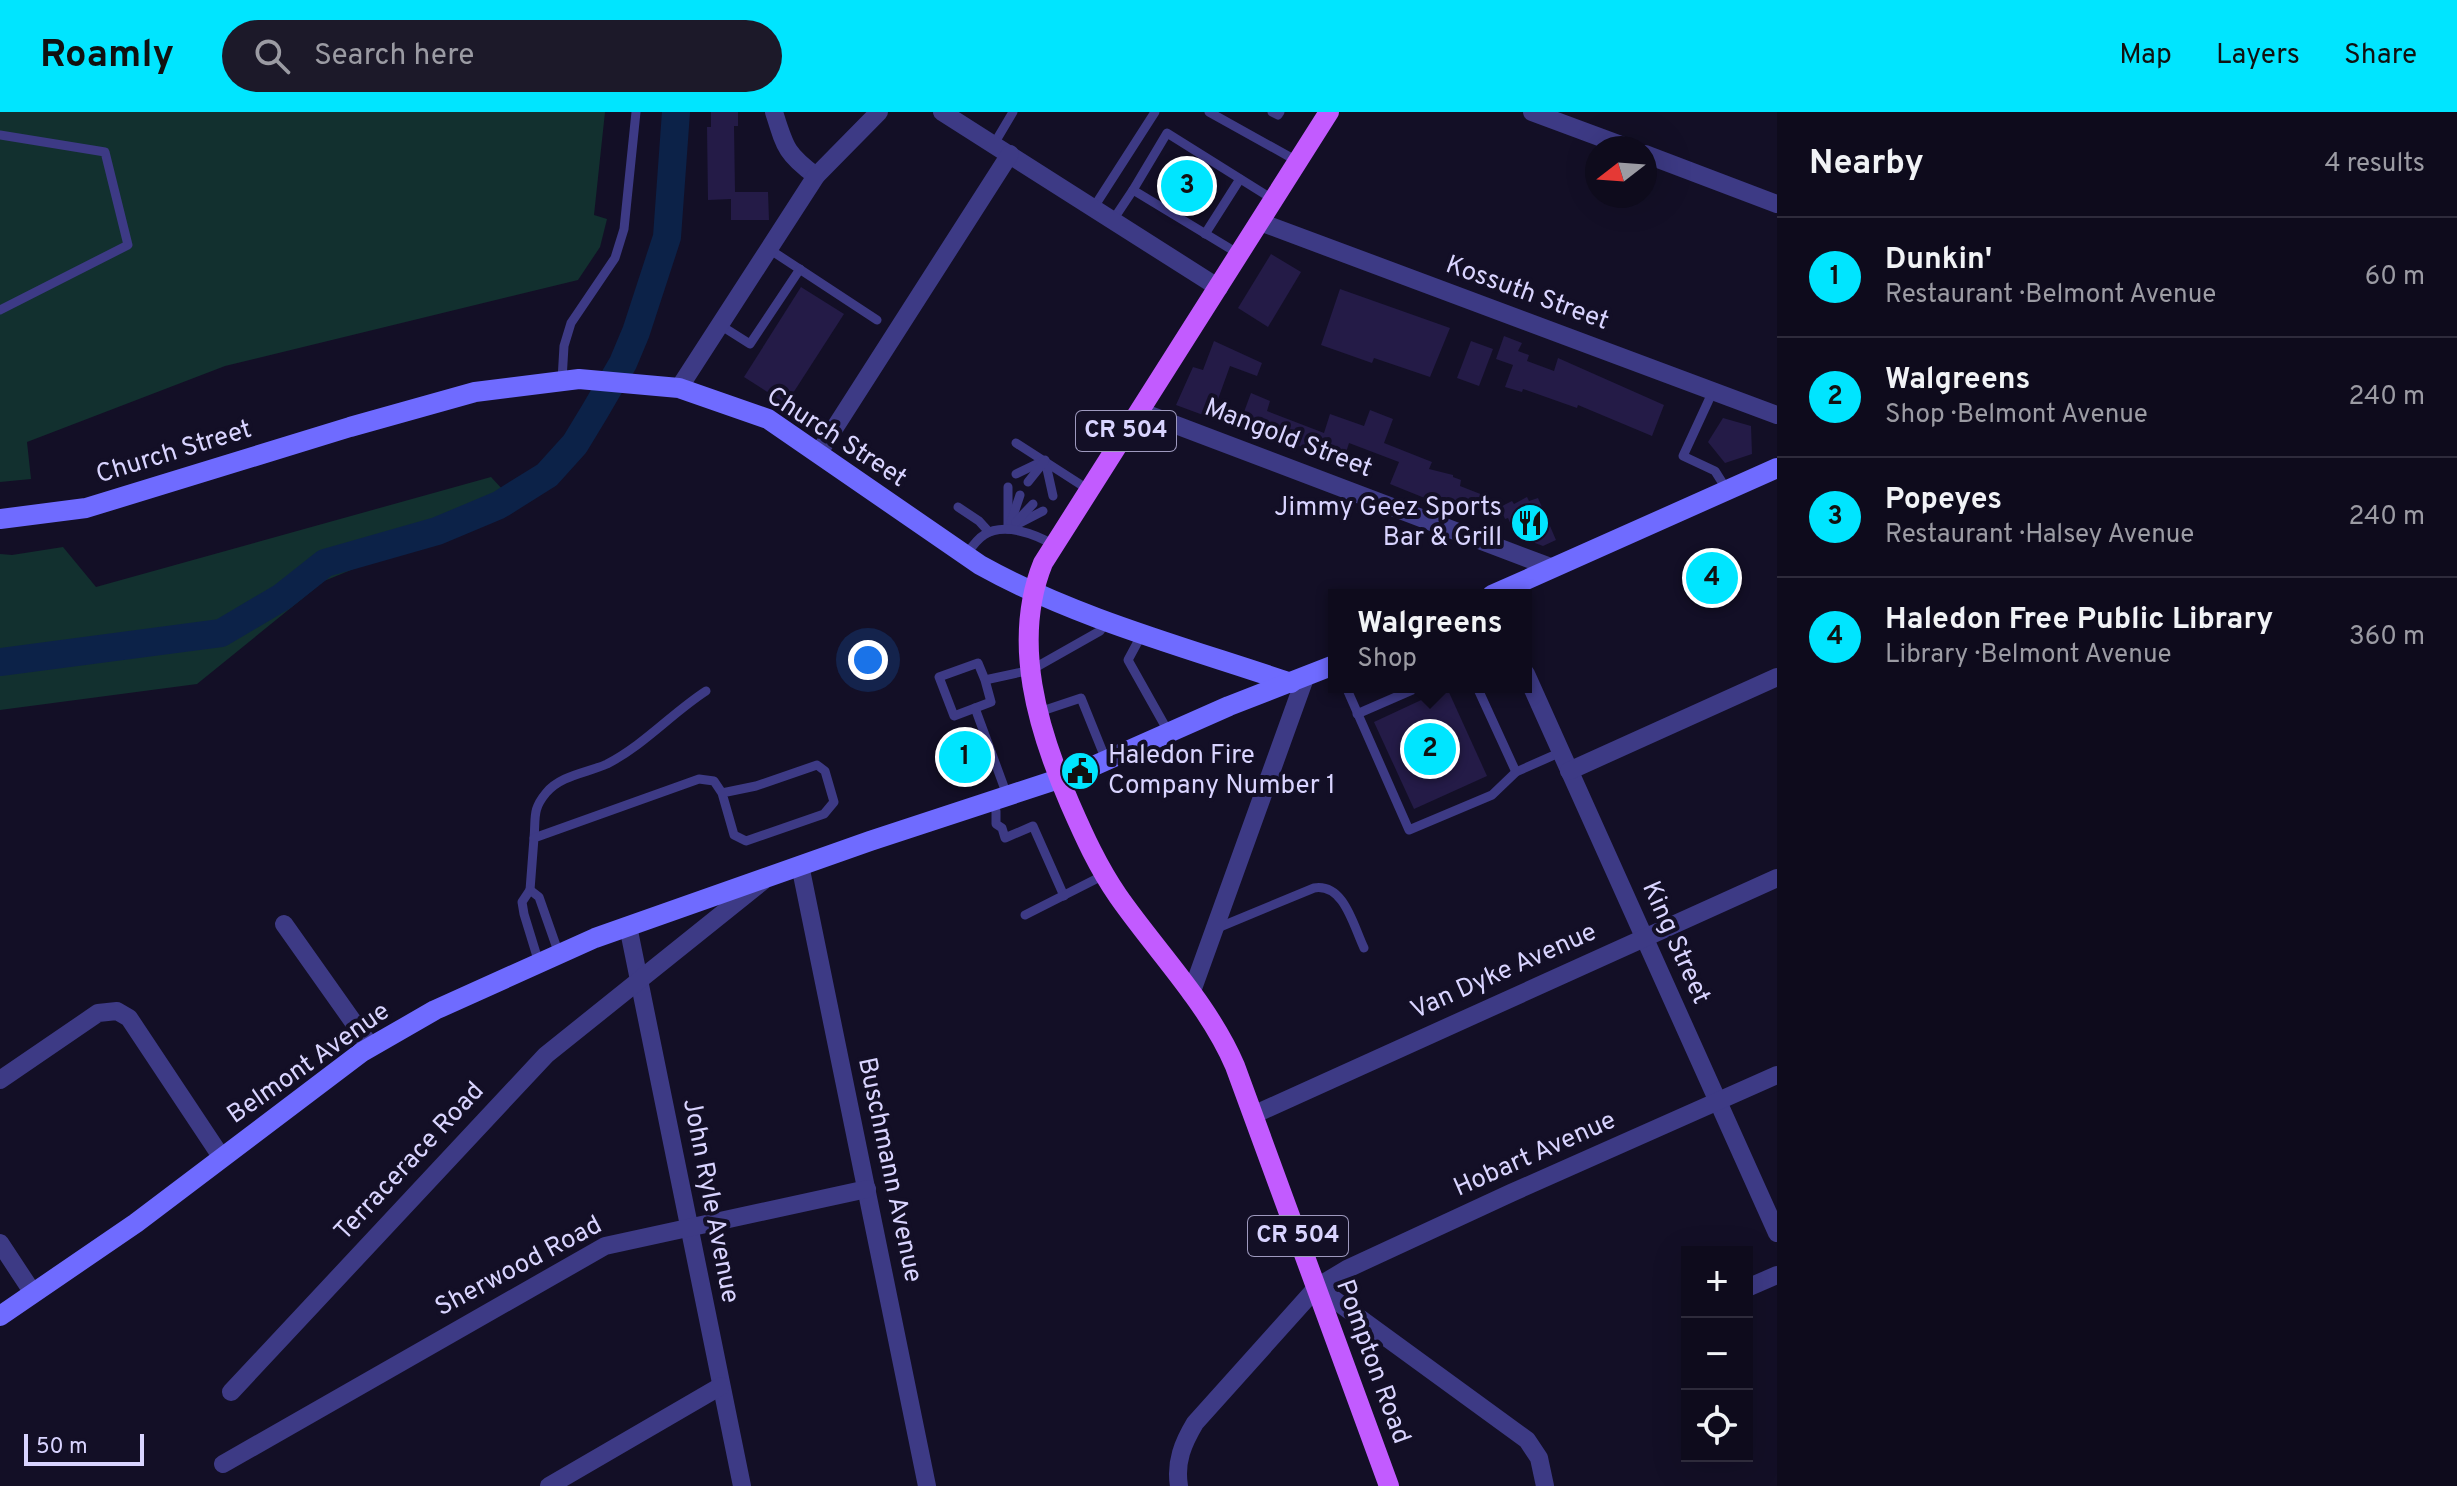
<!DOCTYPE html>
<html lang="en">
<head>
<meta charset="utf-8">
<style>
	:root { --surface:#0e0b1c; --page:#1c1929; --text:#f1f3f6; --muted:#9b9ba3; --line:#2e2b3b; --accent:#00e5ff }
	body { margin:0; font-family:Overpass,sans-serif; background:var(--page); color:var(--text) }
	.controls { position:absolute; right:24px; bottom:24px; display:grid; overflow:hidden; border-radius:0px; box-shadow:0 8px 32px #0002 }
	.controls button { width:72px; height:72px; display:grid; place-items:center; padding:0; border:0; border-bottom:2px solid var(--line); background:var(--surface); color:var(--text); font:40px sans-serif }
	.compass { position:absolute; left:1585px; top:24px; width:72px; height:72px; border-radius:50%; background:var(--surface); box-shadow:0 8px 32px #0002; rotate:253deg }
	.scale { position:absolute; left:24px; bottom:20px; width:120px; box-sizing:border-box; padding-left:8px; border:4px solid #d9d4ff; border-top:0; font-size:22px; line-height:28px; white-space:nowrap; color:#d9d4ff; -webkit-text-stroke:6px #130f26; paint-order:stroke }
	.you { position:absolute; left:868px; top:548px; width:28px; height:28px; margin:-20px; border:6px solid #fff; border-radius:50%; background:#1a73e8; box-shadow:0 0 0 12px #1a73e833 }
	.badge { display:grid; place-items:center; width:52px; height:52px; border-radius:50%; background:var(--accent); color:#111; font-size:26px; font-weight:700 }
	.pin { position:absolute; translate:-50% -50%; border:4px solid #fff; box-shadow:0 2px 8px #0006 }
	.popup { position:absolute; left:1328px; top:477px; width:204px; height:104px; box-sizing:border-box; display:grid; place-content:center; border-radius:0px; background:var(--surface); filter:drop-shadow(0 2px 6px #0005); font-size:26px; white-space:nowrap; color:var(--muted) }
	.popup b { font-size:30px; color:var(--text) }
	.popup::after { content:''; position:absolute; left:50%; top:100%; margin-left:-16px; border:16px solid transparent; border-top-color:var(--surface) }
	.list { margin:0; padding:0; list-style:none }
	h2 { display:flex; justify-content:space-between; align-items:center; height:104px; margin:0; padding:0 32px; font-size:34px }
	h2 small { font-size:26px; font-weight:400; color:var(--muted) }
	.list li { display:grid; grid-template-columns:52px 1fr auto; gap:24px; align-items:center; box-sizing:border-box; height:120px; padding:0 32px; border-top:2px solid var(--line) }
	.list b { display:block; font-size:30px; white-space:nowrap }
	.list p { margin:0; font-size:26px; white-space:nowrap; color:var(--muted) }
	.list em { font-size:26px; font-style:normal; color:var(--muted) }
	.icon { flex:none; width:44px; height:44px; fill:none; stroke:currentColor; stroke-width:2; stroke-linecap:round; stroke-linejoin:round }
	.map { position:relative; flex:none; width:1777px; height:1374px; overflow:hidden }
	header { display:flex; align-items:center; gap:48px; box-sizing:border-box; height:112px; padding:0 40px; background:var(--accent); color:#111 }
	header strong { font-size:38px }
	nav { display:flex; gap:44px; margin-inline-start:auto; font-size:28px }
	.search { width:560px; height:72px; background:var(--page); display:flex; align-items:center; gap:20px; box-sizing:border-box; padding:0 28px; border-radius:44px; color:var(--muted); font-size:30px }
	main { display:flex }
	aside { flex:1; background:var(--surface) }
	.map>svg:first-child { display:block }
</style>
</head>
<body>
<header>
<strong>Roamly</strong>
<div class="search"><svg class="icon" aria-label="search" viewBox="0 0 24 24"><circle cx="10" cy="10" r="6"/><path d="M15 15l6 6"/></svg>Search here</div>
<nav><a>Map</a><a>Layers</a><a>Share</a></nav>
</header>
<main>
<div class="map">
<svg width="1777" height="1374" viewBox="0 0 1777 1374">
	<rect width="100%" height="100%" fill="#130f26"/>
	<g fill="#12302f">
		<path d="M0 0H605L594 103 607 107 600 135 578 168 225 254 27 330 31 367 0 370Z"/>
		<path d="M491 365 515 391 324 469 197 572 0 598V442L12 443 63 435 96 475Z"/>
	</g>
	<g fill="none" stroke-linecap="round" stroke-linejoin="round">
		<path stroke="#0c2248" stroke-width="28" d="M0 550 221 521 282 485 325 451 437 419 499 393 547 363 575 332 595 299 623 251 636 220 667 125 676 0"/>
	</g>
	<g fill="#241b47">
		<path d="M711 0H738V14H734L735 80H768L769 108H731V87L708 88 707 15H711Z"/>
		<path d="M1271 142 1301 160 1268 215 1238 196Z"/>
		<path d="M801 175 844 202 786 292 744 265Z"/>
		<path d="M1340 177 1450 216 1430 265 1374 246 1372 251 1321 233Z"/>
		<path d="M1504 224 1522 231 1518 239 1529 243 1527 249 1554 259 1558 246 1664 293 1652 324 1578 293 1577 296 1523 277 1522 280 1505 275 1513 253 1496 247Z"/>
		<path d="M1214 229 1262 251 1257 264 1230 254 1217 290 1244 300 1251 281 1270 289 1267 299 1324 321 1330 302 1364 314 1370 298 1393 307 1384 331 1432 350 1429 357 1453 363V365L1461 368 1460 374 1483 383 1476 403 1443 391 1442 393 1390 372 1399 350 1349 331 1342 353 1327 348 1328 344 1296 333 1295 337 1176 293 1193 255 1203 258Z"/>
		<path d="M1471 229 1493 237 1479 274 1457 266Z"/>
		<path d="M1723 306 1751 314 1752 342 1725 351 1708 330Z"/>
		<path d="M1527 385 1529 389 1538 386 1556 428 1543 434 1535 431 1529 416 1515 422 1508 406 1505 407 1500 395 1512 389 1514 392Z"/>
		<path d="M1447 576 1487 664 1414 697 1374 610Z"/>
	</g>
	<g fill="none" stroke-linecap="round" stroke-linejoin="round">
		<g stroke="#3d3a85" stroke-width="9">
			<path d="M1209 0 1297 49"/>
			<path d="M1272 0 1278 3 1280 0"/>
			<path d="M0 23 105 40 128 133 0 198"/>
			<path d="M994 32 1013 0"/>
			<path d="M1094 95 1155 0"/>
			<path d="M1113 108 1133 78"/>
			<path d="M1205 122 1240 67"/>
			<path d="M769 137 877 208"/>
			<path d="M1239 142 1133 78 1167 21 1274 88"/>
			<path d="M720 213 750 232 800 157"/>
			<path d="M562 268 564 234 571 211 615 146 624 117 636 0"/>
			<path d="M1713 279 1683 344 1715 359 1727 378"/>
			<path d="M1016 331 1089 378"/>
			<path d="M1016 362 1045 348 1053 384"/>
			<path d="M1028 370 1044 350"/>
			<path d="M1008 375V417L1043 399"/>
			<path d="M958 395 979 409 989 420"/>
			<path d="M1011 410 1020 383"/>
			<path d="M1016 410 1033 392"/>
			<path d="M966 443C971 436 977 427 984 423 1004 410 1035 422 1054 433"/>
			<path d="M1142 522 1128 548 1169 621"/>
			<path d="M985 568 991 590 954 604 939 565 978 551 985 568 1031 558 1100 519 1107 508"/>
			<path d="M1346 575 1409 718 1492 683 1516 660 1561 640"/>
			<path d="M1477 575 1516 660"/>
			<path d="M975 596 1007 683"/>
			<path d="M1039 600 1081 586 1106 648"/>
			<path d="M1357 602 1419 575"/>
			<path d="M996 699V712L1002 716 1005 726 1033 714 1064 784"/>
			<path d="M534 726C536 705 532 698 546 681 561 663 587 661 607 652 644 633 672 601 706 579"/>
			<path d="M530 778 534 726 699 667 714 669 722 681 756 674 817 653 825 659 834 690 824 702 746 729 734 723 722 681"/>
			<path d="M1025 803 1104 763"/>
			<path d="M1215 817 1314 776C1344 771 1353 813 1364 836"/>
			<path d="M539 851 524 802 522 790 530 778 539 785 559 842"/>
		</g>
		<g stroke="#3d3a85" stroke-width="18">
			<path d="M774 0C785 35 786 42 816 64"/>
			<path d="M942 0 1219 176"/>
			<path d="M1532 0 1629 36"/>
			<path d="M1645 42 1777 92"/>
			<path d="M1260 110 1777 303"/>
			<path d="M679 276 816 64 879 0"/>
			<path d="M1139 299 1553 456"/>
			<path d="M818 342 1010 42"/>
			<path d="M1526 562 1777 1121"/>
			<path d="M1569 659 1777 565"/>
			<path d="M800 753 927 1374"/>
			<path d="M284 812 371 935"/>
			<path d="M628 814 742 1374"/>
			<path d="M1191 882 1305 566"/>
			<path d="M0 968 98 901 117 899 129 906 222 1046"/>
			<path d="M1253 1003 1777 766"/>
			<path d="M0 1131 33 1181"/>
			<path d="M1317 1175 1527 1328 1539 1346 1545 1374"/>
			<path d="M1747 1176 1777 1163"/>
			<path d="M231 1280 546 943 763 769"/>
			<path d="M223 1352 605 1134 867 1077"/>
			<path d="M549 1374 721 1274"/>
			<path d="M1179 1374C1175 1350 1183 1331 1195 1311L1317 1175 1347 1157 1511 1081 1777 963"/>
		</g>
		<g stroke="#6f6bff" stroke-width="20">
			<path d="M0 407 86 396 350 315 475 280 579 267 679 276 768 307 980 453C1075 506 1188 536 1291 571"/>
			<path d="M1492 483 1777 356"/>
			<path d="M0 1204 136 1111 362 940 435 898 595 826 870 729 1080 660 1229 594 1334 553"/>
		</g>
		<path stroke="#c25bff" stroke-width="20" d="M1329 0 1043 451C1011 530 1038 618 1070 692 1084 724 1098 755 1118 784 1157 840 1208 891 1235 954L1389 1374"/>
	</g>
	<defs>
		<symbol id="restaurant-disc" viewBox="-11 -11 22 22"><circle r="9.5" fill="#00e5ff" stroke="#130f26"/><path d="M-5-6h1v4h1v-4h1v4h1v-4h1v5L-1.5 .5V6h-2V.5L-5-1ZM5-6V6H3V1.5H1.5Q1.5-4 5-6Z" fill="#111"/></symbol>
		<symbol id="civic-disc" viewBox="-11 -11 22 22"><circle r="9.5" fill="#00e5ff" stroke="#130f26"/><path d="M-.6-6.5H3V-4.5H.6V-3L4-1V1h2V6H-6V1h2V-1L-.6-3ZM-1.2 2.5V6h2.4V2.5Z" fill="#111"/></symbol>
	</defs>
	<g fill-rule="evenodd">
		<use href="#restaurant-disc" x="1508" y="389" width="44" height="44"/>
		<use href="#civic-disc" x="1058" y="637" width="44" height="44"/>
	</g>
	<g text-anchor="middle" dominant-baseline="central" stroke-width="8" stroke-linejoin="round" paint-order="stroke">
		<g fill="#130f26" stroke="#9e99be" stroke-width="2">
			<rect x="1076" y="299" width="100" height="40" rx="6"/>
			<rect x="1248" y="1104" width="100" height="40" rx="6"/>
		</g>
		<g font-size="24" font-weight="bold" fill="#d9d4ff">
			<text x="1126" y="319">CR 504</text>
			<text x="1298" y="1124">CR 504</text>
		</g>
		<g font-size="26" fill="#d9d4ff" stroke="#130f26">
			<text transform="translate(1527 182) rotate(20)">Kossuth Street</text>
			<text transform="translate(836 326) rotate(33)">Church Street</text>
			<text transform="translate(1288 327) rotate(21)">Mangold Street</text>
			<text transform="translate(174 341) rotate(-17)">Church Street</text>
			<text transform="translate(1675 831) rotate(66)">King Street</text>
			<text transform="translate(1504 860) rotate(-24)">Van Dyke Avenue</text>
			<text transform="translate(309 952) rotate(-35)">Belmont Avenue</text>
			<text transform="translate(1535 1043) rotate(-24)">Hobart Avenue</text>
			<text transform="translate(410 1050) rotate(-47)">Terracerace Road</text>
			<text transform="translate(889 1058) rotate(78)">Buschmann Avenue</text>
			<text transform="translate(710 1089) rotate(79)">John Ryle Avenue</text>
			<text transform="translate(519 1155) rotate(-28)">Sherwood Road</text>
			<text transform="translate(1372 1250) rotate(70)">Pompton Road</text>
		</g>
		<g font-size="26" fill="#d9d4ff" stroke="#130f26" text-anchor="end">
			<text x="1502" y="396">Jimmy Geez Sports<tspan x="1502" dy="30">Bar &amp; Grill</tspan></text>
			<text x="1108" y="644" text-anchor="start">Haledon Fire<tspan x="1108" dy="30">Company Number 1</tspan></text>
		</g>
	</g>
</svg>
<div class="controls">
<button>+</button>
<button>−</button>
<button><svg class="icon" aria-label="locate" viewBox="0 0 24 24"><circle cx="12" cy="12" r="6"/><path d="M12 2v4M12 18v4M2 12h4M18 12h4"/></svg></button>
</div>
<svg class="compass" viewBox="-18 -18 36 36"><path d="M0-13l5 13h-10z" fill="#e53935"/><path d="M0 13l5-13h-10z" fill="#9b9ba3"/></svg>
<div class="scale">50 m</div>
<div class="you"></div>
<div class="pin badge" style="left:965px;top:645px">1</div>
<div class="pin badge" style="left:1430px;top:637px">2</div>
<div class="popup"><b>Walgreens</b>Shop</div>
<div class="pin badge" style="left:1187px;top:74px">3</div>
<div class="pin badge" style="left:1712px;top:466px">4</div>
</div>
<aside>
<h2>Nearby<small>4 results</small></h2>
<ul class="list">
<li><span class="badge">1</span><div><b>Dunkin'</b><p>Restaurant · Belmont Avenue</p></div><em>60 m</em></li>
<li><span class="badge">2</span><div><b>Walgreens</b><p>Shop · Belmont Avenue</p></div><em>240 m</em></li>
<li><span class="badge">3</span><div><b>Popeyes</b><p>Restaurant · Halsey Avenue</p></div><em>240 m</em></li>
<li><span class="badge">4</span><div><b>Haledon Free Public Library</b><p>Library · Belmont Avenue</p></div><em>360 m</em></li>
</ul>
</aside>
</main>
</body>
</html>
